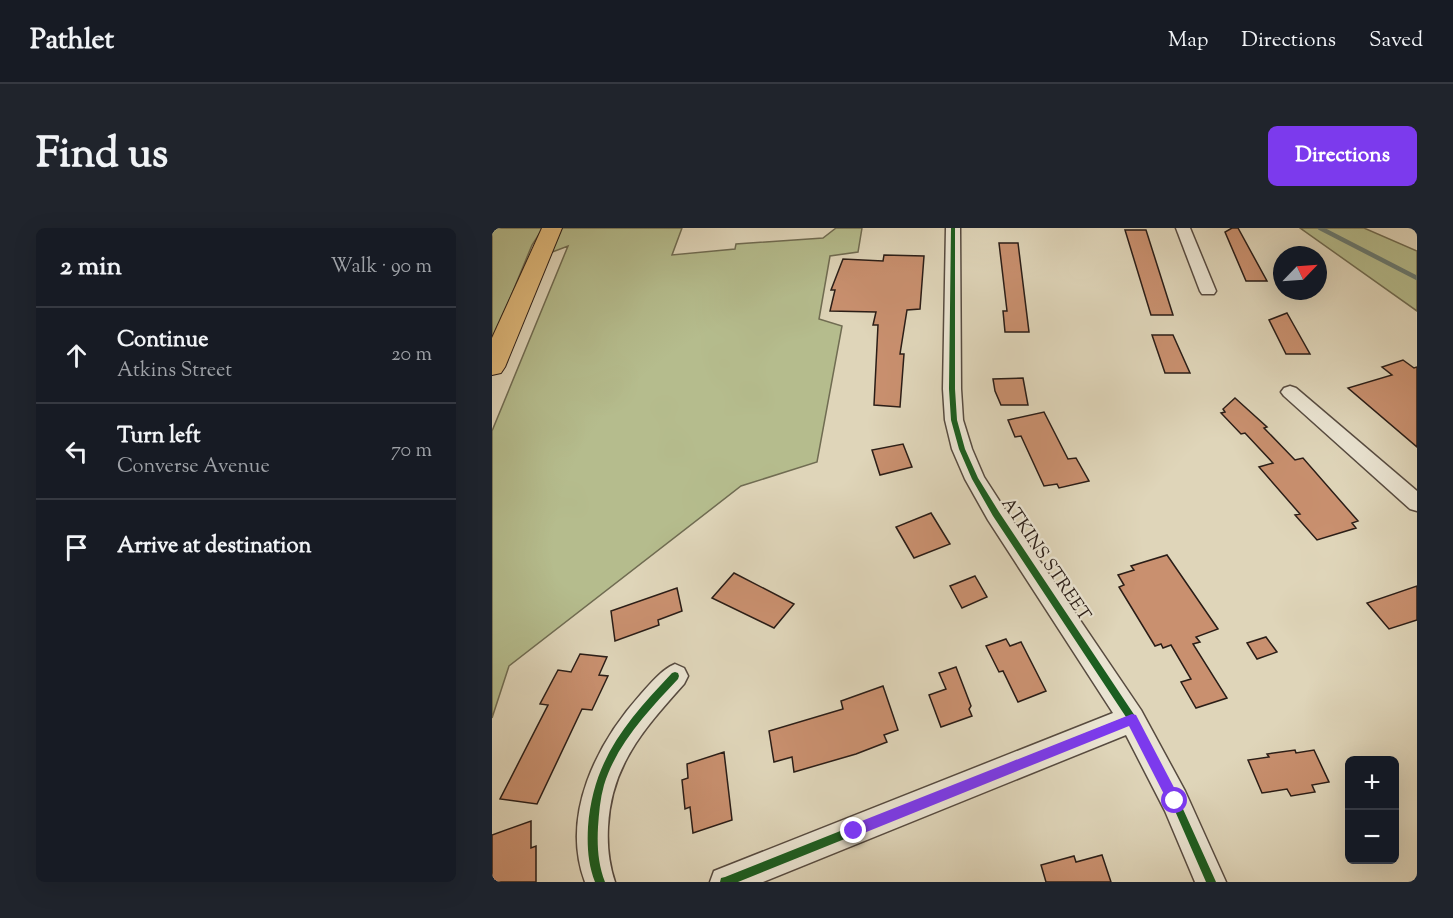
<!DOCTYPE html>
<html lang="en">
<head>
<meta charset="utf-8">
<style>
	:root { --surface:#171b24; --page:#20242c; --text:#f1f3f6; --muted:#9ea1a6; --line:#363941; --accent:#7c3aed }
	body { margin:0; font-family:"Sorts Mill Goudy",serif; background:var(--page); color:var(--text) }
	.controls { position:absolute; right:18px; bottom:18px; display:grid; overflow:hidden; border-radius:9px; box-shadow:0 6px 24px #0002 }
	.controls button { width:54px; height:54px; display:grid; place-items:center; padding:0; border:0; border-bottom:2px solid var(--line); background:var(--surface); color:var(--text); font:30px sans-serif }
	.compass { position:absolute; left:781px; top:18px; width:54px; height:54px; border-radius:50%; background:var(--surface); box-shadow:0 6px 24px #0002; rotate:65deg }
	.stop { position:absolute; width:18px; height:18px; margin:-14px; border:4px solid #7c3aed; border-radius:50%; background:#fff }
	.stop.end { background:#7c3aed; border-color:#fff; box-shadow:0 2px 6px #0008 }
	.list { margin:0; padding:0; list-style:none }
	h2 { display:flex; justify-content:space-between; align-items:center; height:78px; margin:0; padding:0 24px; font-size:26px }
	h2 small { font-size:20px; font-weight:400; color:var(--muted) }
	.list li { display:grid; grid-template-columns:39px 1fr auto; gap:18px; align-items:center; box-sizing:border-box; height:96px; padding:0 24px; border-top:2px solid var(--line) }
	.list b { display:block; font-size:22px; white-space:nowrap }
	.list p { margin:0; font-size:20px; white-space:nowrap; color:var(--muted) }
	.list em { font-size:20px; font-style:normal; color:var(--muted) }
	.icon { flex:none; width:33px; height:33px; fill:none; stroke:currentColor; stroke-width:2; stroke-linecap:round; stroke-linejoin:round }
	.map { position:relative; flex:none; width:925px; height:654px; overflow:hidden; border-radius:9px }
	header { display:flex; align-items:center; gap:36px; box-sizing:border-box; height:84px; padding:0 30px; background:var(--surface); border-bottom:2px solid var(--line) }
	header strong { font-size:28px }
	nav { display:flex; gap:33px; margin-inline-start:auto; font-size:21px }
	.intro { display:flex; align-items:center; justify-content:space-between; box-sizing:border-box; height:144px; padding:0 36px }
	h1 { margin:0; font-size:42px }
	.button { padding:15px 27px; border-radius:9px; background:var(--accent); color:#fff; font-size:21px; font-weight:700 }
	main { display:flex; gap:36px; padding:0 36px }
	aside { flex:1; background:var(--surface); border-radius:9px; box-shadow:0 6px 24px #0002 }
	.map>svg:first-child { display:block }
</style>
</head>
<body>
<header>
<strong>Pathlet</strong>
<nav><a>Map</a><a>Directions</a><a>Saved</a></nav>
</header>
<div class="intro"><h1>Find us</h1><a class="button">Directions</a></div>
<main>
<aside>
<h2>2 min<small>Walk · 90 m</small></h2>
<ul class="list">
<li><svg class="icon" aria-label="ahead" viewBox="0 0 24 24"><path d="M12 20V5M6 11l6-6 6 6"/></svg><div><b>Continue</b><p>Atkins Street</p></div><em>20 m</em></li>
<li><svg class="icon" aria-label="left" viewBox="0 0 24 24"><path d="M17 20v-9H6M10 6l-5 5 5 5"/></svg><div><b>Turn left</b><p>Converse Avenue</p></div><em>70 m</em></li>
<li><svg class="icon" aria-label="arrive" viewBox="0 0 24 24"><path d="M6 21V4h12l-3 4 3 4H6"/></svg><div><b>Arrive at destination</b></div></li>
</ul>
</aside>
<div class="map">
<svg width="925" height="654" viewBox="0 0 925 654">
	<rect width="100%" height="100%" fill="#dfd5b9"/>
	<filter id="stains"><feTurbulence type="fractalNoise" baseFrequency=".00333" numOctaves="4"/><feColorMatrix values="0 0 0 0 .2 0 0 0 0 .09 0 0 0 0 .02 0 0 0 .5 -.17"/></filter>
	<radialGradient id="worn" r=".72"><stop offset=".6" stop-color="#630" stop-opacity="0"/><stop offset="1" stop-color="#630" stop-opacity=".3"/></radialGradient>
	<g fill="#b5bc8d" stroke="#706c52" stroke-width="1.5">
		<path d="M0 0H51L40 17 0 114Z"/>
		<path d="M70 0H190L180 27 243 21 244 16 331 10 344 0H370L366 24 338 28 327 91 350 98 325 234 249 258 17 438 0 490V203L76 18 55 26Z"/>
		<path d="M808 0H872L925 23V83Z"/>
	</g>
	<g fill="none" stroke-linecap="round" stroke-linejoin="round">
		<path stroke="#697b73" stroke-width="4.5" d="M828 0 925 50"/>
	</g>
	<g fill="#c9906f" stroke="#2a1d17" stroke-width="1.5">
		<path d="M740 0H746L775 53H754L733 4Z"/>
		<path d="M633 2H654L681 87H659Z"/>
		<path d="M507 15H526L537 104H513L511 83H515Z"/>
		<path d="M392 27 432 28 428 81 415 82 408 126H412L408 179 382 177 386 97H381L384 84 338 83 343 62H339L351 31 391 33Z"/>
		<path d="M795 85 818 126H794L777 92Z"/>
		<path d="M660 107H681L698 145H673Z"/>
		<path d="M911 132 922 140 925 139V219L856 160 900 147 890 139Z"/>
		<path d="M531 150 536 177H509L503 163 501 151Z"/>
		<path d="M743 170 775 199 772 200 803 232 811 230 866 293 860 295 864 300 825 312 803 287 808 286 767 239 781 235 753 205 749 206 729 185 733 184 731 181Z"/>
		<path d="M552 184 576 231 584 230 597 253 567 260 565 256 552 258 529 208 523 209 516 192Z"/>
		<path d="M411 216 420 239 388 247 380 222Z"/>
		<path d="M439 285 458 316 422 330 404 299Z"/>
		<path d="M675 327 726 401 704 409 708 414 701 416 735 470 704 480 689 454 699 451 679 417 671 420 669 416 663 418 627 359 632 357 626 347 642 342 639 338Z"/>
		<path d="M242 345 302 376 282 400 220 370Z"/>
		<path d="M483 348 495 369 470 380 458 358Z"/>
		<path d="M925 358V392L897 401 875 375Z"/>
		<path d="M185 360 190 383 166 392 167 397 123 413 119 383Z"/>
		<path d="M774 409 785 424 765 431 755 415Z"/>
		<path d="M514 411 518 418 529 414 554 463 526 474 511 443 507 444 494 418Z"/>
		<path d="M88 426 115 429 107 447 116 448 100 482 90 481 45 576 8 571 56 477 48 476 66 442 79 444Z"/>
		<path d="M464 439 479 478 477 481 480 488 449 499 437 467 454 461 447 445Z"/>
		<path d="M391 458 406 502 392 507 395 514 364 526 302 544 300 529 282 534 277 503 351 481 349 473Z"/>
		<path d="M803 522 804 525 822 522 837 554 820 557 823 564 799 568 795 561 770 565 756 532 777 529 775 526Z"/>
		<path d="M232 524 240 592 201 605 198 579 193 581 190 552 196 550 195 536Z"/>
		<path d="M39 593V620L44 618V654H0V607Z"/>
		<path d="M610 627 619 654H554L549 637 582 628 584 634Z"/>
	</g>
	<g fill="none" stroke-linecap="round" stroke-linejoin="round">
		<defs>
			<g id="minor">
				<path d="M454 0H468L469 161 471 192 480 221 492 249 512 280 649 482 693 563 734 654H703L673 583 634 507 271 654H218L222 643 621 485 496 292 473 251 460 221 453 192 451 161Z"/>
				<path d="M684 0H698L724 63 722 66H710L708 63Z"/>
				<path d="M798 158 804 160 925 263V283L918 281 792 168 789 164 792 160Z"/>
				<path d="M183 436 192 440 196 448 192 456C152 501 119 537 116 599 115 618 117 636 123 654H93C68 587 105 515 149 466 159 455 169 442 183 436Z"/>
			</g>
			<path id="motorway" d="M50 0H70L13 139 9 145 0 147V110Z"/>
		</defs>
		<use href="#minor" stroke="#574b40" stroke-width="3"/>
		<use href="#motorway" stroke="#2a1d17" stroke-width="2"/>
		<use href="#minor" fill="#eae4d2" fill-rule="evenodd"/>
		<use href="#motorway" fill="#e0ba7c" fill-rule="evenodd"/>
		<defs>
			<g id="cycleway">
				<path d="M459 0H463V161L465 192 473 221 486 250 507 284 643 488 686 570 724 654H714L680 576 638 496 246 654H228L229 650 233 649 634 489 501 288 480 251 467 221 459 192 457 161Z"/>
				<path d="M183 444 186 445 187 448 186 451C157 482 125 515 112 557 108 571 107 585 106 599 105 618 106 636 113 654H103C96 636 95 618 96 599 101 531 135 493 180 445Z"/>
			</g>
		</defs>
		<use href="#cycleway" stroke="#eae4d2" stroke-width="3"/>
		<use href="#cycleway" fill="#1b5e20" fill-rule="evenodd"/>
	</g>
	<path fill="#7c3aed" d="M640 486 644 487 687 569 689 573 687 578 683 580 678 578 637 498 362 609 357 607 355 603 357 598Z"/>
	<g text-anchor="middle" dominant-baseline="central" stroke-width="4.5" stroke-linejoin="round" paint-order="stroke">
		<g font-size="18" fill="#2a1d17" stroke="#eae4d2">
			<text transform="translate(553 332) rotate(56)">ATKINS STREET</text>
		</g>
	</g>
	<rect width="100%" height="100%" filter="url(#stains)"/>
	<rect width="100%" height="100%" fill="url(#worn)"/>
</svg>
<div class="controls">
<button>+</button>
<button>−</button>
</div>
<svg class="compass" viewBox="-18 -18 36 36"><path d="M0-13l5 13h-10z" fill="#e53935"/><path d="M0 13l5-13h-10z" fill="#9ea1a6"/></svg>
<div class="stop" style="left:683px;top:573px"></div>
<div class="stop end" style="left:362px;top:603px"></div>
</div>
</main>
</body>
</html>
